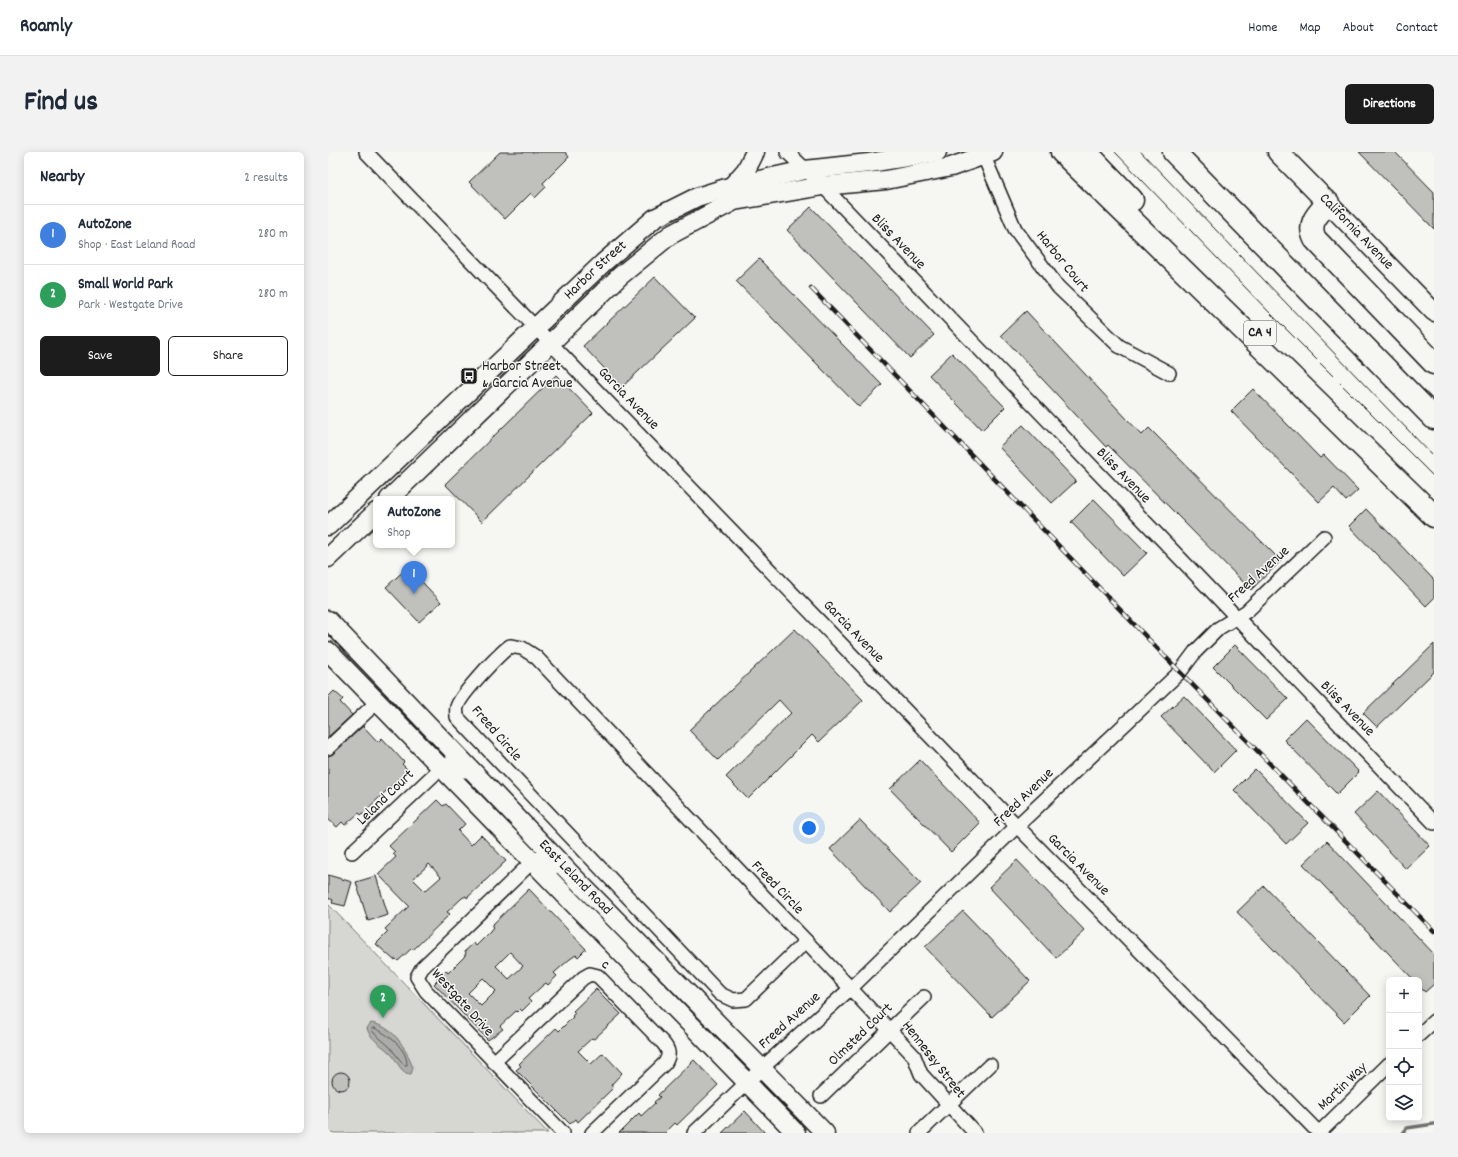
<!DOCTYPE html>
<html lang="en">
<head>
<meta charset="utf-8">
<style>
	:root { --surface:#fff; --page:#f2f2f3; --text:#1f2937; --muted:#747a83; --line:#e0e1e3; --accent:#1c1c1c }
	body { margin:0; font-family:Dekko,sans-serif; background:var(--page); color:var(--text) }
	.controls { position:absolute; right:12px; bottom:12px; display:grid; overflow:hidden; border-radius:6px; box-shadow:0 2px 10px #0003 }
	.controls button { width:36px; height:36px; display:grid; place-items:center; padding:0; border:0; border-bottom:1px solid var(--line); background:var(--surface); color:var(--text); font:20px sans-serif }
	.you { position:absolute; left:481px; top:676px; width:14px; height:14px; margin:-10px; border:3px solid #fff; border-radius:50%; background:#1a73e8; box-shadow:0 0 0 6px #1a73e833 }
	.badge { display:grid; place-items:center; width:26px; height:26px; border-radius:50%; background:var(--accent); color:#fff; font-size:13px; font-weight:700 }
	.pin { position:absolute; translate:-50% -33px; filter:drop-shadow(0 1px 2px #0008) }
	.pin::after { content:''; position:absolute; top:21px; width:14px; height:12px; background:inherit; clip-path:polygon(0 0,100% 0,50% 100%) }
	.popup { position:absolute; left:45px; top:344px; width:82px; height:52px; box-sizing:border-box; display:grid; place-content:center; border-radius:6px; background:var(--surface); filter:drop-shadow(0 1px 3px #0005); font-size:13px; white-space:nowrap; color:var(--muted) }
	.popup b { font-size:15px; color:var(--text) }
	.popup::after { content:''; position:absolute; left:50%; top:100%; margin-left:-8px; border:8px solid transparent; border-top-color:var(--surface) }
	.list { margin:0; padding:0; list-style:none }
	h2 { display:flex; justify-content:space-between; align-items:center; height:52px; margin:0; padding:0 16px; font-size:17px }
	h2 small { font-size:13px; font-weight:400; color:var(--muted) }
	.list li { display:grid; grid-template-columns:26px 1fr auto; gap:12px; align-items:center; box-sizing:border-box; height:60px; padding:0 16px; border-top:1px solid var(--line) }
	.list b { display:block; font-size:15px; white-space:nowrap }
	.list p { margin:0; font-size:13px; white-space:nowrap; color:var(--muted) }
	.list em { font-size:13px; font-style:normal; color:var(--muted) }
	.actions { display:flex; gap:8px; padding:12px 16px }
	.actions a { flex:1; padding:9px 0; border:1px solid var(--accent); border-radius:6px; text-align:center; font-size:14px; color:var(--accent) }
	.actions .main { background:var(--accent); color:#fff }
	.icon { flex:none; width:22px; height:22px; fill:none; stroke:currentColor; stroke-width:2; stroke-linecap:round; stroke-linejoin:round }
	.map { position:relative; flex:none; width:1106px; height:981px; overflow:hidden; border-radius:6px }
	header { display:flex; align-items:center; gap:24px; box-sizing:border-box; height:56px; padding:0 20px; background:var(--surface); border-bottom:1px solid var(--line) }
	header strong { font-size:19px }
	nav { display:flex; gap:22px; margin-inline-start:auto; font-size:14px }
	.intro { display:flex; align-items:center; justify-content:space-between; box-sizing:border-box; height:96px; padding:0 24px }
	h1 { margin:0; font-size:28px }
	.button { padding:10px 18px; border-radius:6px; background:var(--accent); color:#fff; font-size:14px; font-weight:700 }
	main { display:flex; gap:24px; padding:0 24px }
	aside { flex:1; background:var(--surface); border-radius:6px; box-shadow:0 2px 10px #0003 }
	.map>svg:first-child { display:block }
</style>
</head>
<body>
<header>
<strong>Roamly</strong>
<nav><a>Home</a><a>Map</a><a>About</a><a>Contact</a></nav>
</header>
<div class="intro"><h1>Find us</h1><a class="button">Directions</a></div>
<main>
<aside>
<h2>Nearby<small>2 results</small></h2>
<ul class="list">
<li><span class="badge" style="background:#3f7fe0">1</span><div><b>AutoZone</b><p>Shop · East Leland Road</p></div><em>280 m</em></li>
<li><span class="badge" style="background:#2e9e5b">2</span><div><b>Small World Park</b><p>Park · Westgate Drive</p></div><em>280 m</em></li>
</ul>
<div class="actions"><a class="main">Save</a><a>Share</a></div>
</aside>
<div class="map">
<svg width="1106" height="981" viewBox="0 0 1106 981">
	<rect width="100%" height="100%" fill="#f6f6f2"/>
	<filter id="ink" filterUnits="userSpaceOnUse"><feTurbulence type="fractalNoise" baseFrequency=".025" numOctaves="2"/><feDisplacementMap in="SourceGraphic" scale="8" xChannelSelector="R" yChannelSelector="G"/><feConvolveMatrix kernelMatrix="1 2 1 2 8 2 1 2 1" color-interpolation-filters="sRGB"/></filter>
	<g filter="url(#ink)">
		<path fill="#d6d6d2" stroke="#797977" d="M0 752 220 981H0Z"/>
		<path fill="#acaca9" stroke="#727271" d="M43 871C67 875 77 895 85 916L83 922C74 923 69 909 64 903 57 895 41 887 39 876Z"/>
		<g fill="none" stroke-linecap="round" stroke-linejoin="round">
			<path stroke="#565654" stroke-width="1" d="M46 876C60 882 79 896 79 913H76L62 895 45 880 44 877Z"/>
			<path stroke="#727271" stroke-width="3.5" d="M1075 981 1079 976 1106 972"/>
		</g>
		<g fill="#c0c0bd" stroke="#1c1c1c" fill-rule="evenodd">
			<path d="M172 0H237L241 5 215 31 218 35 207 46 203 41 177 67 141 30Z"/>
			<path d="M1031 0H1067L1106 40V77Z"/>
			<path d="M483 55 606 183 582 206 459 78Z"/>
			<path d="M431 107 554 233 531 255 408 129Z"/>
			<path d="M327 125 367 166 294 235 255 194Z"/>
			<path d="M698 159 814 283 821 276 953 409 923 438 780 293 778 295 673 183Z"/>
			<path d="M624 201 677 255 654 278 601 223Z"/>
			<path d="M228 223 265 261 154 370 117 332Z"/>
			<path d="M925 237 992 306 996 303 1030 338 1018 349 1006 336 991 350 903 259Z"/>
			<path d="M695 273 748 329 724 351 671 295Z"/>
			<path d="M766 347 819 401 795 424 743 370Z"/>
			<path d="M1038 357 1106 428V446L1098 454 1021 374Z"/>
			<path d="M80 415 113 450 91 470 58 435Z"/>
			<path d="M467 477 535 548 491 590 484 583 420 647 398 625 463 561 451 548 390 608 361 578Z"/>
			<path d="M1106 492V520L1049 575 1035 561Z"/>
			<path d="M907 493 960 547 938 568 885 515Z"/>
			<path d="M6 539 15 547 12 550 24 563 0 585V545Z"/>
			<path d="M856 544 908 598 886 620 833 565Z"/>
			<path d="M978 566 1031 620 1009 642 956 588Z"/>
			<path d="M35 574 50 590 54 586 76 610 74 612 80 618 33 663 31 661 17 673 14 670 9 675 0 667V604L5 602Z"/>
			<path d="M592 608 652 671 623 700 562 637Z"/>
			<path d="M927 617 980 671 958 692 906 638Z"/>
			<path d="M1050 639 1102 694 1078 717 1026 662Z"/>
			<path d="M109 648 115 654 118 652 137 672 130 679 143 693 153 683 178 709 139 746 138 744 134 746 119 760 122 762 85 798 84 796 70 809 68 807 66 808 48 792 60 780 57 777 81 754 50 722 68 705 65 702 67 700 61 694ZM101 712 113 725 97 739 85 727Z"/>
			<path d="M532 668 593 731 562 760 502 697Z"/>
			<path d="M999 689 1106 802V832L1097 840 1091 834V828H1086L975 712Z"/>
			<path d="M689 708 757 779 728 806 661 735Z"/>
			<path d="M0 723 24 730 17 754 4 751 5 748 0 746Z"/>
			<path d="M48 724 60 763 40 769 28 730Z"/>
			<path d="M936 734 1042 844 1016 870 909 760Z"/>
			<path d="M201 737 258 797 250 805 248 803 242 807 226 821 229 824 220 833 218 831 214 834 200 847 203 850 194 859 192 857 189 860 188 859 172 874 175 877 160 888 106 832 110 828 109 827 118 818 120 821 136 805 138 801 137 799 146 791 148 794 162 780 165 776 163 774ZM182 800 195 814 181 827 168 814ZM155 826 168 839 153 854 140 841Z"/>
			<path d="M635 759 702 829 664 865 597 795Z"/>
			<path d="M268 837 293 862 266 887 264 886 250 899 263 912 275 901 294 921 283 933 285 936 250 970 248 967 242 972 188 918 193 914 191 912 228 876 231 879 245 865 244 864 247 861 245 859Z"/>
			<path d="M366 908 390 933 349 973 347 971 337 981H291L311 961 313 964 327 951 326 950 332 945 330 943Z"/>
			<circle cx="13" cy="929" r="9"/>
			<path d="M417 959 437 981H394Z"/>
		</g>
		<g fill="none" stroke-linecap="round" stroke-linejoin="round">
			<defs>
				<g id="street">
					<path d="M38 0 689 674 991 981 1061 912"/>
					<path d="M459 0 495 34 1106 671"/>
					<path d="M654 0 687 77 730 135 791 194 841 221"/>
					<path d="M182 494 194 496 208 505 478 789 418 847 405 848 392 842 129 565C129 562 128 558 129 555 132 543 171 502 182 494Z"/>
					<path d="M0 596 49 550"/>
					<path d="M24 700 116 613 123 611 131 619H145"/>
					<path d="M227 715 215 705 207 707 94 816 89 825 98 839 235 981"/>
					<path d="M478 789 586 904 593 922 647 981"/>
					<path d="M1091 883 1106 869"/>
					<path d="M166 910 255 826 262 822 270 824 335 891C341 898 342 903 337 911L264 981"/>
					<path d="M493 944 596 845"/>
					<path d="M366 981 433 917 523 836 689 674 852 520 867 500 891 476 919 459 996 385"/>
					<path d="M591 981 662 913"/>
				</g>
				<g id="secondary">
					<path d="M404 34 418 18 427 0"/>
					<path d="M1000 51 1106 160"/>
					<path d="M61 347 292 124 342 83 406 49 495 34 558 28 623 15 665 0"/>
					<path id="s1" d="M0 374 275 111 327 66 369 45 404 34 477 18 541 11 609 0"/>
					<path d="M0 406 48 360"/>
					<path id="s2" d="M0 468 242 721 497 981"/>
					<path d="M0 499 468 981"/>
				</g>
				<path id="primary" d="M950 0 1000 51"/>
				<g id="highway">
					<path d="M734 0 1106 364"/>
					<path d="M758 0 804 48"/>
					<path d="M846 0 1106 266"/>
					<path d="M1000 51C990 62 979 71 987 87L1106 211"/>
				</g>
			</defs>
			<use href="#street" stroke="#1c1c1c" stroke-width="16"/>
			<use href="#secondary" stroke="#1c1c1c" stroke-width="21"/>
			<use href="#primary" stroke="#1c1c1c" stroke-width="23"/>
			<use href="#highway" stroke="#1c1c1c" stroke-width="25"/>
			<use href="#street" stroke="#f6f6f2" stroke-width="13"/>
			<use href="#secondary" stroke="#f6f6f2" stroke-width="18"/>
			<use href="#primary" stroke="#f6f6f2" stroke-width="20"/>
			<use href="#highway" stroke="#f6f6f2" stroke-width="22"/>
			<g stroke="#1c1c1c" stroke-width="1">
				<path d="M787 0 941 160 1106 325"/>
				<path d="M813 0 1106 305"/>
			</g>
			<defs>
				<path id="rail" d="M483 136 852 520 1106 779"/>
			</defs>
			<use href="#rail" stroke="#1c1c1c" stroke-width="4.5"/>
			<use href="#rail" stroke="#f6f6f2" stroke-width="3" stroke-dasharray="9" stroke-linecap="butt"/>
		</g>
	</g>
	<defs>
		<symbol id="bus-square" viewBox="-11 -11 22 22"><rect x="-9" y="-9" width="18" height="18" rx="4" fill="#1c1c1c" stroke="#f6f6f2"/><path d="M-5-6H5V4H4V6H2V4H-2V6H-4V4H-5ZM-3.5-4V0h7V-4ZM-3.5 1.2v1.5H-2V1.2ZM2 1.2v1.5H3.5V1.2Z" fill="#fff"/></symbol>
	</defs>
	<g fill-rule="evenodd">
		<use href="#bus-square" x="131" y="214" width="20" height="20"/>
	</g>
	<g text-anchor="middle" dominant-baseline="central" stroke-width="3" stroke-linejoin="round" paint-order="stroke">
		<rect fill="#f6f6f2" stroke="#5d5d5c" stroke-width="1" x="916" y="169" width="32" height="24" rx="3"/>
		<g font-size="14" font-weight="bold" fill="#1c1c1c">
			<text x="932" y="181">CA 4</text>
		</g>
		<g font-size="15" fill="#1c1c1c" stroke="#f6f6f2">
			<text transform="translate(1028 80) rotate(46)">California Avenue</text>
			<text transform="translate(570 90) rotate(46)">Bliss Avenue</text>
			<text transform="translate(734 110) rotate(51)">Harbor Court</text>
			<text stroke="none"><textPath href="#s1" startOffset="370">Harbor Street</textPath></text>
			<text transform="translate(300 247) rotate(46)">Garcia Avenue</text>
			<text transform="translate(795 324) rotate(46)">Bliss Avenue</text>
			<text transform="translate(931 423) rotate(-42)">Freed Avenue</text>
			<text transform="translate(525 480) rotate(46)">Garcia Avenue</text>
			<text transform="translate(1019 557) rotate(46)">Bliss Avenue</text>
			<text transform="translate(168 582) rotate(49)">Freed Circle</text>
			<text transform="translate(58 646) rotate(-44)">Leland Court</text>
			<text transform="translate(696 646) rotate(-44)">Freed Avenue</text>
			<text transform="translate(750 713) rotate(45)">Garcia Avenue</text>
			<text stroke="none"><textPath href="#s2" startOffset="357">East Leland Road</textPath></text>
			<text transform="translate(449 736) rotate(46)">Freed Circle</text>
			<text transform="translate(277 813) rotate(29)">c</text>
			<text transform="translate(134 851) rotate(48)">Westgate Drive</text>
			<text transform="translate(462 869) rotate(-42)">Freed Avenue</text>
			<text transform="translate(533 883) rotate(-44)">Olmsted Court</text>
			<text transform="translate(605 908) rotate(52)">Hennessy Street</text>
			<text transform="translate(1015 935) rotate(-44)">Martin Way</text>
		</g>
		<g font-size="15" fill="#1c1c1c" stroke="#f6f6f2" text-anchor="start">
			<text x="154" y="215">Harbor Street<tspan x="154" dy="17">&amp; Garcia Avenue</tspan></text>
		</g>
	</g>
</svg>
<div class="controls">
<button>+</button>
<button>−</button>
<button><svg class="icon" aria-label="locate" viewBox="0 0 24 24"><circle cx="12" cy="12" r="6"/><path d="M12 2v4M12 18v4M2 12h4M18 12h4"/></svg></button>
<button><svg class="icon" aria-label="layers" viewBox="0 0 24 24"><path d="M12 4l9 5-9 5-9-5zM3 14l9 5 9-5"/></svg></button>
</div>
<div class="you"></div>
<div class="pin badge" style="left:86px;top:442px;background:#3f7fe0">1</div>
<div class="popup"><b>AutoZone</b>Shop</div>
<div class="pin badge" style="left:55px;top:866px;background:#2e9e5b">2</div>
</div>
</main>
</body>
</html>
